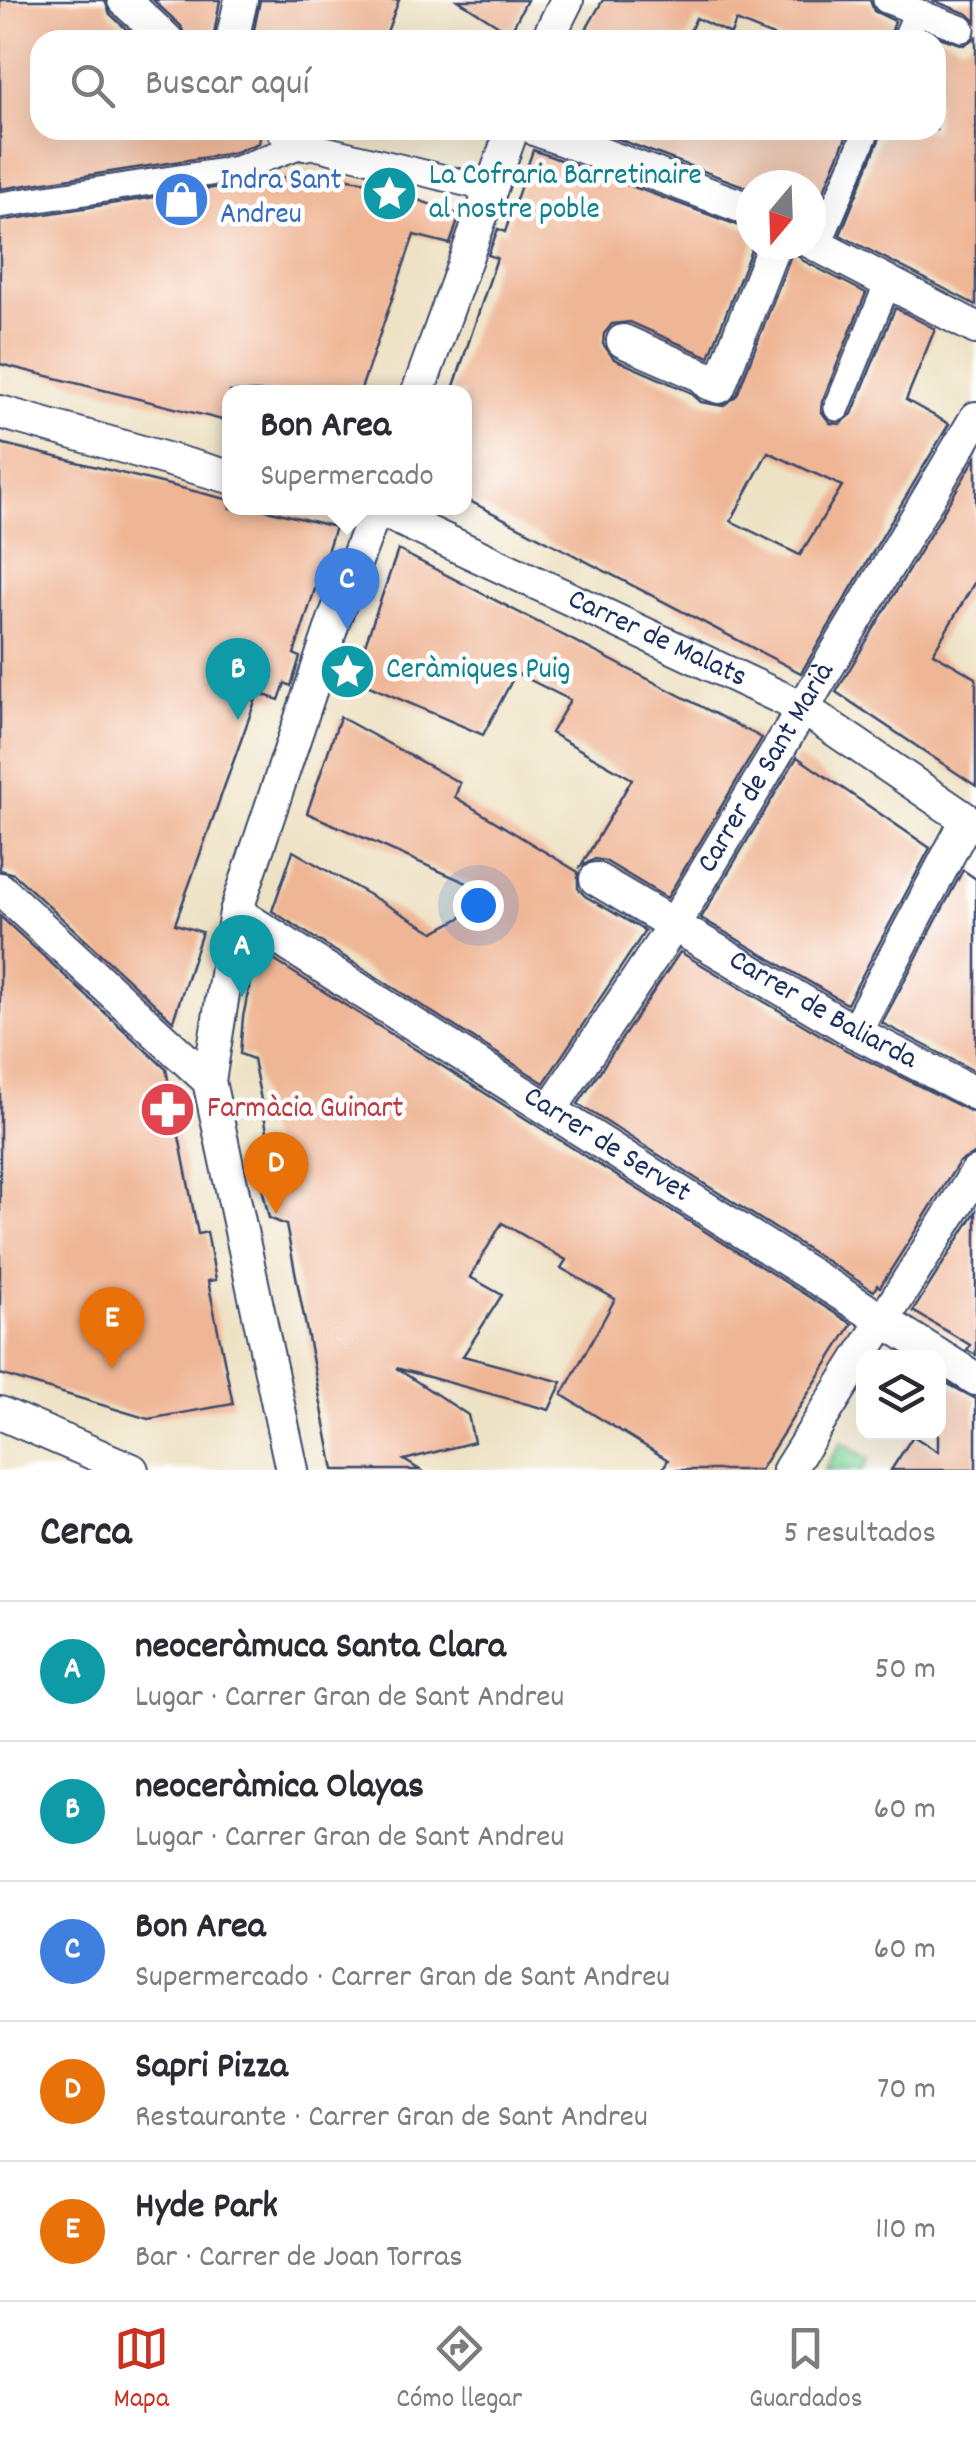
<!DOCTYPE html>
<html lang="es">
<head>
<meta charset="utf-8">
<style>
	:root { --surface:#fff; --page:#f2f2f3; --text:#2b2b33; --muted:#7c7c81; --line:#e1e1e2; --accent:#c8321e }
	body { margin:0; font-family:Dekko,sans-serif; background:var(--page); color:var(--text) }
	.controls { position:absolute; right:30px; bottom:30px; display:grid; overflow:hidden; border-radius:20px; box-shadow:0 10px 40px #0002 }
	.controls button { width:90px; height:90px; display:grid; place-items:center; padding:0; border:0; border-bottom:2px solid var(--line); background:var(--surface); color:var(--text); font:50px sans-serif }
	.compass { position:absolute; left:736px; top:170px; width:90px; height:90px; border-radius:50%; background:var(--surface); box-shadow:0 10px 40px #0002; rotate:199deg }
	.you { position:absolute; left:478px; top:905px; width:35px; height:35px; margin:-25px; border:8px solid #fff; border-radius:50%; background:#1a73e8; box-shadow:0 0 0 15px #1a73e833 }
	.badge { display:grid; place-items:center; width:65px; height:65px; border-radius:50%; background:var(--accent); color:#fff; font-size:32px; font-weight:700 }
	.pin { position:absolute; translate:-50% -82px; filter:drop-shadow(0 2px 5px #0008) }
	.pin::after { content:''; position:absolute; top:52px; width:35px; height:30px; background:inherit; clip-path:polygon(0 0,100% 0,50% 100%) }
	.popup { position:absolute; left:222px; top:385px; width:250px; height:130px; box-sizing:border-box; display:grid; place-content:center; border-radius:20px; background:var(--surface); filter:drop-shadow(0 2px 8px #0005); font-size:32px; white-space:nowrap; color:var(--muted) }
	.popup b { font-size:38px; color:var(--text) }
	.popup::after { content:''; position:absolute; left:50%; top:100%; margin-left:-20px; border:20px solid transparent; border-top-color:var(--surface) }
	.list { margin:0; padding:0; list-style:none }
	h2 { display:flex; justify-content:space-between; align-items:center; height:130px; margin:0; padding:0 40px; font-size:42px }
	h2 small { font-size:32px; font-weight:400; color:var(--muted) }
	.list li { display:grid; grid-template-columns:65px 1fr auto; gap:30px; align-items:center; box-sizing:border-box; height:140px; padding:0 40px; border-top:2px solid var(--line) }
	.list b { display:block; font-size:38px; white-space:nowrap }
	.list p { margin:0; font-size:32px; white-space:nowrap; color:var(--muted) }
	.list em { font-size:32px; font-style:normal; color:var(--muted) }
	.icon { flex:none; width:55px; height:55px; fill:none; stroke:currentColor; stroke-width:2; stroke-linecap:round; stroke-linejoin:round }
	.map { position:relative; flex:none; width:976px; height:1470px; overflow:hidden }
	.search { position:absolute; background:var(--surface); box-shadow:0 10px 40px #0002; left:30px; right:30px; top:30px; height:110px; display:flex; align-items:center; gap:25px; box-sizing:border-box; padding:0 35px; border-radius:30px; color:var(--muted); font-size:38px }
	.sheet { height:830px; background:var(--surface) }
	nav { display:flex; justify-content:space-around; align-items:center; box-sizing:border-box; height:140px; border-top:2px solid var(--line); background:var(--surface); font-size:28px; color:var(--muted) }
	nav a { display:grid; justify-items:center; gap:5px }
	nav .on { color:var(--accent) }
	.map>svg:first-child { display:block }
</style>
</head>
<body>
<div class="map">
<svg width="976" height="1470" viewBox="0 0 976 1470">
	<rect width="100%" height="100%" fill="#fff"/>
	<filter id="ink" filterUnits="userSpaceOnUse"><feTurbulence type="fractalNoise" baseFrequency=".01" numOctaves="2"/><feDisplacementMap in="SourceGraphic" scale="20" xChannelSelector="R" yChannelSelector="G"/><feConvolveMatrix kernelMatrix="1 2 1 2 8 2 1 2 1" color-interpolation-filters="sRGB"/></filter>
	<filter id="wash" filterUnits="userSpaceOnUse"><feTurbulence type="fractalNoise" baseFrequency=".0048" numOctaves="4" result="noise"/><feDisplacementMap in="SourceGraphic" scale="40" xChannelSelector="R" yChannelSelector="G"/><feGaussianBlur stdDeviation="2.25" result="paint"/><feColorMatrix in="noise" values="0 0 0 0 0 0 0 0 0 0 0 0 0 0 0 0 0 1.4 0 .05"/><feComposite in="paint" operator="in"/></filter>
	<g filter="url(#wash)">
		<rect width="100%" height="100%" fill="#eee2c4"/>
		<path fill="#81d79a" stroke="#4e837c" stroke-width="2.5" d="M842 1442 869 1459 862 1470H824Z"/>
		<g id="blocks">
			<g fill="#efb695" fill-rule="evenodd">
				<path d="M0 0H105L110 14 138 40H40V130H261L259 143 233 153 0 189Z"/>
				<path d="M153 0H220L213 40H186L181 26Z"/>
				<path d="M260 0H399L384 40H252Z"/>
				<path d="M458 0H527L510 33Z"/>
				<path d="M603 0H870L874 11 895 21 889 40H783L736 21 731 34 696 18 686 40H580Z"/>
				<path d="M932 0H976V22L968 14Z"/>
				<path d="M926 33 964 45 976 37V305L840 235 883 130H936V40H923Z"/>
				<path d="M594 130H849L811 221V185H751V189Z"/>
				<path d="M533 150 751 230 753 245 709 357 630 322 612 324 604 334 603 344 614 359 690 392 701 402 723 406 737 395 793 250 802 260 866 293 822 402 821 411 830 423 840 424 852 414 895 308 935 329 906 400 949 424 801 673 464 498V392H452L497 258 488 255 498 229 505 232ZM768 452 842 486 800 555 731 521Z"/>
				<path d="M311 173 368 182 460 215 450 244 414 235 360 392H230V422L0 364V221Z"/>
				<path d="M0 443 230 500V508H259L335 527 294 654 300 657 291 686 285 683 279 700 258 693 175 924 202 932 173 1021 14 874 0 870Z"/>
				<path d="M976 457V580L933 653 976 678V786L836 692Z"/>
				<path d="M398 550 762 738 667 898 605 861 595 859 581 866 632 779 551 733 570 700 516 673 483 735 353 679Z"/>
				<path d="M340 717 460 783 455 797 578 872V888L585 896 645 931 544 1083 272 911 293 851 434 932 499 897 307 813Z"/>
				<path d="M797 757 930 848 847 1004 701 918Z"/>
				<path d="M963 870 976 879V1072L882 1023Z"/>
				<path d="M0 916 166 1069 198 1234 207 1232 216 1280 208 1281 233 1404 148 1419 0 1374Z"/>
				<path d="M261 952 852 1324 760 1470H662L668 1460 562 1395 615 1299 561 1268 566 1260 502 1223 470 1277 502 1295 463 1356 562 1382 549 1410 396 1368 468 1415 474 1442 404 1460 420 1470H334L286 1225 269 1218 258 1170 276 1177 253 1059 240 1054 243 1017 256 955Z"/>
				<path d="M680 952 846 1050 976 1114V1153L959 1162 880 1287 877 1285 874 1291 578 1104Z"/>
				<path d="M976 1211V1355L967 1350 970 1345 913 1311Z"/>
				<path d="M946 1383 976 1399V1470H891L913 1436 938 1452V1395Z"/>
			</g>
		</g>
	</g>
	<g filter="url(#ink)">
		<use href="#blocks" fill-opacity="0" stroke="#3b4a6d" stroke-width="2.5"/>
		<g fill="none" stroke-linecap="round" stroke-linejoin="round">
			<defs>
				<g id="pedestrian">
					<path d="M886 0 962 29"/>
					<path d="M905 40 917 12"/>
					<path d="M0 205 237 169 304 144 490 189"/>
					<path d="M818 246 867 130"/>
					<path d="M837 408 888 282"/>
				</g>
				<g id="minor">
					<path d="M124 0 167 40"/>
					<path d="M232 40 241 0"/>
					<path d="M547 40 567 0"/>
					<path d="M283 130 304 144"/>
					<path d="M537 130 751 210"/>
					<path d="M811 242 976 328"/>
					<path d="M623 341 703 376 708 383 719 387 774 245"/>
					<path d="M418 392 512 130"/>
					<path d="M0 412 230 477"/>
					<path d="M340 508H374"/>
					<path id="s1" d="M376 508 803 708 976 826"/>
					<path id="s2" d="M596 879 855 1032 976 1094"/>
					<path d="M0 889 209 1081"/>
					<path id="s3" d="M236 912 976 1379"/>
					<path d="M855 1032 967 820"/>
					<path id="s4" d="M550 1110 675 923 976 418"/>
					<path d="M0 1413 132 1470"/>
					<path d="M292 1470 209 1081 236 912 334 620 376 508"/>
					<path d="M789 1470 976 1173"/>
				</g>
			</defs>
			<use href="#pedestrian" stroke="#3b4a6d" stroke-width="29"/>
			<use href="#minor" stroke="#3b4a6d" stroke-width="36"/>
			<use href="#pedestrian" stroke="#fff" stroke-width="25"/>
			<use href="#minor" stroke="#fff" stroke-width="32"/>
		</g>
	</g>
	<defs>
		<symbol id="sight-disc" viewBox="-11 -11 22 22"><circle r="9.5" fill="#0f9aa8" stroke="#fff"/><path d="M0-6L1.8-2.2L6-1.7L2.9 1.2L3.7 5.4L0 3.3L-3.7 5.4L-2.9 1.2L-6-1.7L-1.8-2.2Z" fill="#fff"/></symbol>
		<symbol id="shop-disc" viewBox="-11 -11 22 22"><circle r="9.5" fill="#3f7fe0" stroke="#fff"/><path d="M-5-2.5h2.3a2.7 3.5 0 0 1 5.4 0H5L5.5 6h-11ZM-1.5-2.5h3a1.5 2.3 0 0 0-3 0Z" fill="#fff"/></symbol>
		<symbol id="pharmacy-disc" viewBox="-11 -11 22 22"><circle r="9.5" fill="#e0444e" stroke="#fff"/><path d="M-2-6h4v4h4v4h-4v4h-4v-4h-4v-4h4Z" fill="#fff"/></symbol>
	</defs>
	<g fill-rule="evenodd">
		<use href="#sight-disc" x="358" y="162" width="63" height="63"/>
		<use href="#shop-disc" x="150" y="168" width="63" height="63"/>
		<use href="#sight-disc" x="316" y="640" width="63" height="63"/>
		<use href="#pharmacy-disc" x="136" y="1078" width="63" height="63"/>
	</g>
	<g text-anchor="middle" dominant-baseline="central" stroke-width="9" stroke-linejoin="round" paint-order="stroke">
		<g font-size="30" fill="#0d838f" stroke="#fff" text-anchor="start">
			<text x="429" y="177">La Cofraria Barretinaire<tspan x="429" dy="34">al nostre poble</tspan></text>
			<text x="386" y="671">Ceràmiques Puig</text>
		</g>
		<g font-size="30" fill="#366cbe" stroke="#fff" text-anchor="start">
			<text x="220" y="182">Indra Sant<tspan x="220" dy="34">Andreu</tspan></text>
		</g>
		<g font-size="30" fill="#1b2f5e" stroke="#fff">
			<text stroke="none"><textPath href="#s1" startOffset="310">Carrer de Malats</textPath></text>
			<text stroke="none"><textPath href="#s4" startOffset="405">Carrer de Sant Marià</textPath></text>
			<text stroke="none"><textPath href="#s2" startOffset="262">Carrer de Baliarda</textPath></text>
			<text stroke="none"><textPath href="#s3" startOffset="438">Carrer de Servet</textPath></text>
		</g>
		<g font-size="30" fill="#be3a42" stroke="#fff" text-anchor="start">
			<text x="207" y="1110">Farmàcia Guinart</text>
		</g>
	</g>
</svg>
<div class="controls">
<button><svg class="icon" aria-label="layers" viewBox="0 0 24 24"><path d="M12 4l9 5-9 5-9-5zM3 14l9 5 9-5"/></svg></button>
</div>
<svg class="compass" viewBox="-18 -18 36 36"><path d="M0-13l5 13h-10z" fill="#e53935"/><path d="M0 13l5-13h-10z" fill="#7c7c81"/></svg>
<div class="you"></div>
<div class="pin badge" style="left:242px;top:997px;background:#0f9aa8">A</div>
<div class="pin badge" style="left:238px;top:720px;background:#0f9aa8">B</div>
<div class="pin badge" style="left:347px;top:630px;background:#3f7fe0">C</div>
<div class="popup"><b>Bon Area</b>Supermercado</div>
<div class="pin badge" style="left:276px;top:1214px;background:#e8710a">D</div>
<div class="pin badge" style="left:112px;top:1369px;background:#e8710a">E</div>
<div class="search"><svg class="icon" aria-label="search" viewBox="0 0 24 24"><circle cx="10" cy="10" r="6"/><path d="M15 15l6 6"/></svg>Buscar aquí</div>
</div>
<section class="sheet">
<h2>Cerca<small>5 resultados</small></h2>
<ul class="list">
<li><span class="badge" style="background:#0f9aa8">A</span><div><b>neoceràmuca Santa Clara</b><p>Lugar · Carrer Gran de Sant Andreu</p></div><em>50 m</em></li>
<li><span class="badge" style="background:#0f9aa8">B</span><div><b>neoceràmica Olayas</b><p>Lugar · Carrer Gran de Sant Andreu</p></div><em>60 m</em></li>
<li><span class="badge" style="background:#3f7fe0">C</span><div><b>Bon Area</b><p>Supermercado · Carrer Gran de Sant Andreu</p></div><em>60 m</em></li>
<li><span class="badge" style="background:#e8710a">D</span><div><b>Sapri Pizza</b><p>Restaurante · Carrer Gran de Sant Andreu</p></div><em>70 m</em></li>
<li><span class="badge" style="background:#e8710a">E</span><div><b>Hyde Park</b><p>Bar · Carrer de Joan Torras</p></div><em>110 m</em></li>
</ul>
</section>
<nav>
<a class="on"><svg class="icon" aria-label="map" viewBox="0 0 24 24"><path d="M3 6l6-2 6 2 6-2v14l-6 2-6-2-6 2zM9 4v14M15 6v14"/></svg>Mapa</a>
<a><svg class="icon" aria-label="directions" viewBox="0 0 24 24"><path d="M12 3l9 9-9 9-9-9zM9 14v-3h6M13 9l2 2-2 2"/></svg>Cómo llegar</a>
<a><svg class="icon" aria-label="saved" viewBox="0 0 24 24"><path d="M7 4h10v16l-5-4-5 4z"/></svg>Guardados</a>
</nav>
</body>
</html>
